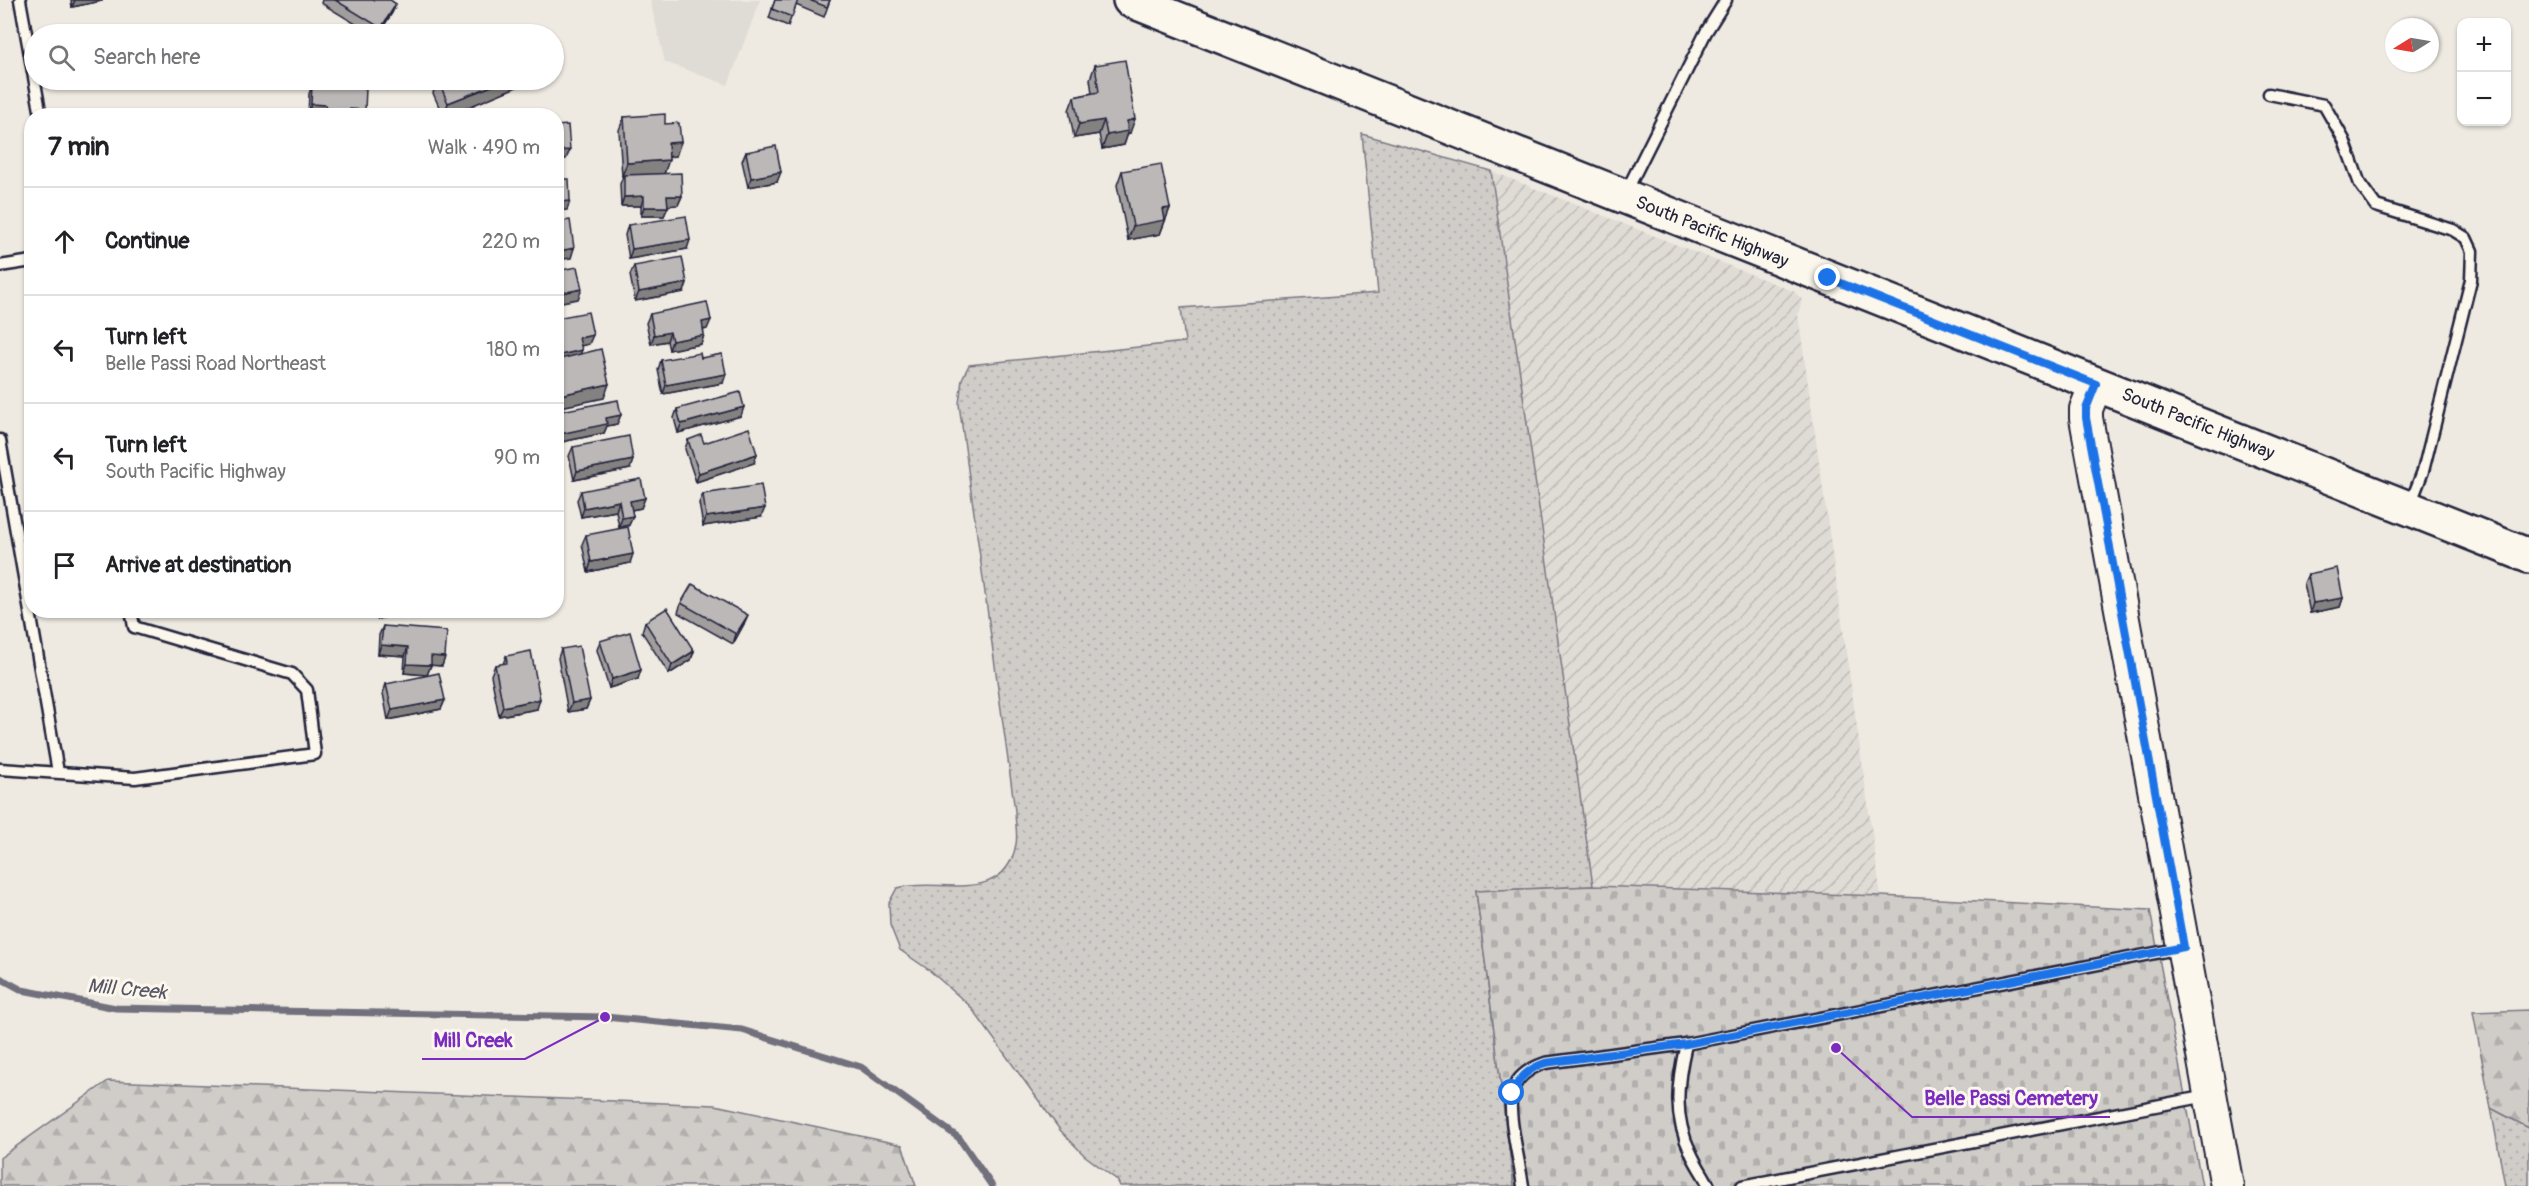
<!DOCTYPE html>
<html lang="en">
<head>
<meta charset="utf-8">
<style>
	:root { --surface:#fff; --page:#f6f6f6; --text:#202124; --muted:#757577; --line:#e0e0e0 }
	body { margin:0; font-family:Pangolin,sans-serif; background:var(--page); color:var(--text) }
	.controls { position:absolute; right:18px; top:18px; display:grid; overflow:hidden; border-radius:12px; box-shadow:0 2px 4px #0004 }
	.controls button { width:54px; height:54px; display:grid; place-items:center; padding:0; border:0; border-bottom:2px solid var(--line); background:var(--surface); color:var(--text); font:30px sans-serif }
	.compass { position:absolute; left:2385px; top:18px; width:54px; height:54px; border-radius:50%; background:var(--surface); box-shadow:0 2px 4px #0004; rotate:259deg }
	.stop { position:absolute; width:18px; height:18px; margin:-14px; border:4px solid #1a73e8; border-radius:50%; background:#fff }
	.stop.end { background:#1a73e8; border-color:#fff; box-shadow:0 2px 6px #0008 }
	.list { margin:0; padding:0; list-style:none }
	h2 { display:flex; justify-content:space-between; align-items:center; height:78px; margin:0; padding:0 24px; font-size:26px }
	h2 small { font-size:20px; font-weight:400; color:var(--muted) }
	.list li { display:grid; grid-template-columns:39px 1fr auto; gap:18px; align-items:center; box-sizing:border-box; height:108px; padding:0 24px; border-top:2px solid var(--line) }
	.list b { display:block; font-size:22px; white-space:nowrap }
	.list p { margin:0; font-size:20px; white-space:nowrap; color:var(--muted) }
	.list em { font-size:20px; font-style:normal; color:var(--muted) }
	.icon { flex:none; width:33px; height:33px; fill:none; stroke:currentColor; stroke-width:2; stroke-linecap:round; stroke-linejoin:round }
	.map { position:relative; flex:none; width:2529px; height:1186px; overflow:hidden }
	.search { position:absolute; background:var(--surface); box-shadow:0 2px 4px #0004; left:24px; top:24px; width:540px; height:66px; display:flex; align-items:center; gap:15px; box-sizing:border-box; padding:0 21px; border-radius:33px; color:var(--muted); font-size:22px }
	.panel { position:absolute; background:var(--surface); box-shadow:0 2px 4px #0004; left:24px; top:108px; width:540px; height:510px; border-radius:24px }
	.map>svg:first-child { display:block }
</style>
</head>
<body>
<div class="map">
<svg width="2529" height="1186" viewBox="0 0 2529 1186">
	<defs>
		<pattern id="industrial-furrows" width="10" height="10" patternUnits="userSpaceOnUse" patternTransform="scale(1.5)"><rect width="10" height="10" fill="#dfdbd5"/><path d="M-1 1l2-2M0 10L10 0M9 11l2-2" fill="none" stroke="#bfbcb8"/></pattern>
		<pattern id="grass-dots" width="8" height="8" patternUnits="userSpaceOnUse" patternTransform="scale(1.5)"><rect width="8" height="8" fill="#d0cdc9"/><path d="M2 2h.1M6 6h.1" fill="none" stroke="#b2b0ae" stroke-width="1.8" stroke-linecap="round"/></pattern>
		<pattern id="forest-firs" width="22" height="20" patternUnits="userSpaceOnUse" patternTransform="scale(1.5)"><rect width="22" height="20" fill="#d0cdc9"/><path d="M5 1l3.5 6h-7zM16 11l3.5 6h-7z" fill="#b2b0ae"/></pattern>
		<pattern id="cemetery-stones" width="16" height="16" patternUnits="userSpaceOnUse" patternTransform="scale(1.5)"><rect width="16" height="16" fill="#d0cdc9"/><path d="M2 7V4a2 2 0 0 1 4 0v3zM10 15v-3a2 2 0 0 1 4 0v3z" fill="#b2b0ae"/></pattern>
	</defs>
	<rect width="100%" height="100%" fill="#eeeae2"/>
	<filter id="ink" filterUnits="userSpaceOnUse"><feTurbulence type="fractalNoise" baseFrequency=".0167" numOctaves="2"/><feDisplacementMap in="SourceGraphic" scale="12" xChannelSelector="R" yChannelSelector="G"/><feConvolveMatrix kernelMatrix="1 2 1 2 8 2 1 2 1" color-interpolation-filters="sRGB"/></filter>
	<g filter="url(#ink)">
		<path fill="#dfdbd5" d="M650 0H760L728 85 665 62Z"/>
		<path fill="url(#industrial-furrows)" d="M1491 171 1795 292 1802 300 1798 314 1881 896 1593 886Z"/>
		<g fill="url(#grass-dots)" stroke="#797882" stroke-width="1.5">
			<path d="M1362 134 1491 171 1593 886 1476 891 1514 1186H1120L1117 1180 1084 1155 1060 1130 970 1006 929 970 900 950 890 925 889 903 897 888C938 877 1005 907 1016 844 1018 834 1015 822 1015 811L959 404 962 379 969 365 1185 342 1181 308 1378 293Z"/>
			<path d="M2491 1108 2529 1128V1186H2505Z"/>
		</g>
		<g fill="url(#forest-firs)" stroke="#797882" stroke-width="1.5">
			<path d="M2529 1010V1128L2491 1108 2473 1012Z"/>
			<path d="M108 1081 715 1105 902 1145 916 1186H0V1158Z"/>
		</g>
		<path fill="url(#cemetery-stones)" stroke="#797882" stroke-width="1.5" d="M1593 886 1881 896 2150 910 2202 1186H1514L1476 891Z"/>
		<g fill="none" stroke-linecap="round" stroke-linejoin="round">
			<path stroke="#716f7c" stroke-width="7" d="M0 978 22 990 116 1008 605 1017 742 1030 861 1067 959 1138 992 1186"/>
			<defs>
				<g id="lane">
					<path d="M20 0 41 116"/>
					<path d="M2269 94 2324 105 2344 140 2360 184 2376 206 2453 230 2466 238 2472 251 2471 280 2423 471 2410 505"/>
					<path d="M1625 194 1706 32 1726 0"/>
					<path d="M0 266 32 261"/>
					<path d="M0 440 58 772"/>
					<path d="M0 769 135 778 315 754 307 690 292 674 134 627 131 610"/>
					<path d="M1686 1044C1677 1082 1673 1117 1691 1153 1696 1165 1704 1175 1709 1186"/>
					<path d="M1523 1186C1520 1163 1507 1114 1512 1093 1516 1076 1530 1068 1545 1063L1686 1044 2181 948"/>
					<path d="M1742 1186 2207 1096"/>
				</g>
				<path id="secondary" d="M2096 384 2086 409V418L2227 1186"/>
				<path id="primary" d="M1130 0 2529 556"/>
			</defs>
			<use href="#lane" stroke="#22223b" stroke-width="15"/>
			<use href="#secondary" stroke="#22223b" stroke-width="36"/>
			<use href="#primary" stroke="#22223b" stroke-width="38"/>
			<use href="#lane" stroke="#fbf7ec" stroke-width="10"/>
			<use href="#secondary" stroke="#fbf7ec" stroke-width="32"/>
			<use href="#primary" stroke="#fbf7ec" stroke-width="33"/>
		</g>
		<g fill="#a29e9e" stroke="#22223b" stroke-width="1.5">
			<path d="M71 0H102V1L72 7Z"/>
			<path d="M322 0H390L396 4 392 13 379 34H372L321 3Z"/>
			<path d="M775 0H830L824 17 796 5 788 26 769 18Z"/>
			<path d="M1095 65 1130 133H1128L1124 145 1102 149 1099 134 1074 138 1069 110 1074 97 1092 93 1090 79Z"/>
			<path d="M328 80H351L349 87 365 110 363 116H323V114L308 113 309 94 312 85 340 86 328 83Z"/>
			<path d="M438 80 526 83 447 116H443L433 93Z"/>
			<path d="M624 117 665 124 676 156 669 157 664 174 682 196 678 205H668L664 216H641V206H621L620 184 623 176H622L619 130Z"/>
			<path d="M746 152 777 182 748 187 742 161Z"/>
			<path d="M1122 171 1170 208 1160 234 1128 240 1117 185Z"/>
			<path d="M628 225 687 249 629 259 625 235Z"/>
			<path d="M634 266 684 292 635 301 630 275Z"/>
			<path d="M650 314 707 329 703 330 704 335 701 344 669 350 667 341 651 344 646 323Z"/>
			<path d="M701 358 723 383 663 394 658 370 661 360Z"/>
			<path d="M677 409 741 416 678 433 674 418Z"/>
			<path d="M556 412 617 424 607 426 604 433 557 443Z"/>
			<path d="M688 440 704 443 754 463 696 482 685 449Z"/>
			<path d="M573 447 630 469 574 480 569 456Z"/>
			<path d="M581 491 645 498 641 508 631 510 633 516 629 525 619 527 616 511 581 517 577 500Z"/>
			<path d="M703 494 761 517 703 526 699 503Z"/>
			<path d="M586 535 630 563 588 572 582 544Z"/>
			<path d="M2308 574 2343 598 2340 607 2310 613 2304 583Z"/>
			<path d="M681 603 744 624 733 644 678 613Z"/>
			<path d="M375 610H419L377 619Z"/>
			<path d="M645 622 694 651 691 660 669 674 642 632Z"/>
			<path d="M383 626 445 657 442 666 431 665 427 675 404 673 405 656 378 654 379 635Z"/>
			<path d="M600 641 638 679 609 688 597 650Z"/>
			<path d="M561 649 590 700 586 709 568 712 558 658Z"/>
			<path d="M506 656 537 709 499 716 491 675 495 665 503 664Z"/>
			<path d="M386 684 445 700 441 709 388 720 383 693Z"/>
		</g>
		<g fill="#848181" stroke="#22223b" stroke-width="1.5">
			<path d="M75 0H102V1L72 7Z"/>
			<path d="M396 4 392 13 378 34 381 28Z"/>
			<path d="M507 80H528L526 83 447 116H444L448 103Z"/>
			<path d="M311 104 326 105 323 114 308 113Z"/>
			<path d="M350 109 365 110 363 116H348Z"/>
			<path d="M1135 119 1130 133H1128L1124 145 1102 149 1107 135 1127 121Z"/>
			<path d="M1104 120 1099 134 1074 138 1079 124Z"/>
			<path d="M681 142 676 156 663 157 668 143Z"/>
			<path d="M570 150 566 159 556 160V151Z"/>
			<path d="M669 160 664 174 622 176 627 163Z"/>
			<path d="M781 172 777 182 748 187 751 178Z"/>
			<path d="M644 196 641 206H621L624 197Z"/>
			<path d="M667 196H682L678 205 664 206Z"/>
			<path d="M570 201 567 210 556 211V202Z"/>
			<path d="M644 207H668L664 216H641Z"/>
			<path d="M1170 208 1160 234 1128 240 1133 226 1163 209Z"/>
			<path d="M690 240 687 249 629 259 632 249Z"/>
			<path d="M574 248 571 258 556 260 559 251Z"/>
			<path d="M561 260 557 269H556V261Z"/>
			<path d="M687 283 684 292 635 301 639 292Z"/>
			<path d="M582 289 578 299 556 303V294Z"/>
			<path d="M711 320 707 329 698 331 702 322Z"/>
			<path d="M670 332 667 341 651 344 654 335Z"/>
			<path d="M593 335 589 344 576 347 579 338Z"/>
			<path d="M704 335 701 344 669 350 672 341Z"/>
			<path d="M582 350 578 360 556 364V356Z"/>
			<path d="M726 374 723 383 663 394 666 385Z"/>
			<path d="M609 384 604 398 556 408V396Z"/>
			<path d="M744 407 741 416 678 433 681 424Z"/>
			<path d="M621 415 617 424 607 426 604 433 557 443 560 434 606 418Z"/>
			<path d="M757 454 754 463 696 482 699 473Z"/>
			<path d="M633 460 630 469 574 480 577 471Z"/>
			<path d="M645 498 641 508 626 511 630 501Z"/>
			<path d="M619 501 616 511 581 517 584 508Z"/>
			<path d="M765 508 761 517 703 526 706 517Z"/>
			<path d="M633 516 629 525 619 527 622 518Z"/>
			<path d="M633 554 630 563 588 572 591 562Z"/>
			<path d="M2343 598 2340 607 2310 613 2313 603Z"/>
			<path d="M380 610H419L377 619Z"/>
			<path d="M748 615 744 624 733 644 736 634Z"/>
			<path d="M381 645 408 647 405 656 378 654Z"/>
			<path d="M694 651 691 660 669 674 672 665Z"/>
			<path d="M431 656 445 657 442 666 428 665Z"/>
			<path d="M407 664 431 665 427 675 404 673Z"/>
			<path d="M641 670 638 679 609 688 612 679Z"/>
			<path d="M540 699 537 709 499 716 503 707Z"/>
			<path d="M445 700 441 709 388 720 392 710Z"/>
			<path d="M590 700 586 709 568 712 572 703Z"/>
		</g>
		<g fill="#bcb8b8" stroke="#22223b" stroke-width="1.5">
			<path d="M335 0H390L396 4 381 28Z"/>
			<path d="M775 0H798L792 17 772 9Z"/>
			<path d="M809 0H830L827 7Z"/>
			<path d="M1125 60 1135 119 1127 121 1128 131 1107 135 1104 120 1079 124 1074 97 1099 92 1095 65Z"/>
			<path d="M333 80H351L350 84Z"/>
			<path d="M438 80H507L448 103Z"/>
			<path d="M312 85 366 88 365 110 350 109V116H326V105L311 104Z"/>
			<path d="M665 114V124L679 123 681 142 668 143 669 160 627 163 624 117Z"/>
			<path d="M568 125 570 150 556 151V126Z"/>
			<path d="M776 146 781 172 751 178 746 152Z"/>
			<path d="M1161 164 1170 208 1163 209 1165 220 1133 226 1122 171Z"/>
			<path d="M681 173 682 196H667L668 207H644V196L624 197V175Z"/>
			<path d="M556 179H569L570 201 556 202Z"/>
			<path d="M686 216 690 240 632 249 628 225Z"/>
			<path d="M570 220 574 248 559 251 561 260 556 261V222Z"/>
			<path d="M682 257 687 283 639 292 634 266Z"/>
			<path d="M577 267 582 289 556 294V271Z"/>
			<path d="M707 302 711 320 702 322 704 335 672 341 670 332 654 335 650 314Z"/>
			<path d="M588 312 593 335 579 338 582 350 556 356V318Z"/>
			<path d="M601 349 609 384 556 396V360Z"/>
			<path d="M700 353 701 358 722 354 726 374 666 385 661 360Z"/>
			<path d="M740 392 744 407 681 424 677 409Z"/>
			<path d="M618 400 621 415 606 418 607 424 560 434 556 412Z"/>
			<path d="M749 428 757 454 699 473 688 440 701 435 704 443Z"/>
			<path d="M629 436 633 460 577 471 573 447Z"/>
			<path d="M641 479 645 498 630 501 633 516 622 518 619 501 584 508 581 491Z"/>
			<path d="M761 485 765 508 706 517 703 494Z"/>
			<path d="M628 527 633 554 591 562 586 535Z"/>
			<path d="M2337 568 2343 598 2313 603 2308 574Z"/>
			<path d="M692 584 748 615 736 634 681 603Z"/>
			<path d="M667 608 694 651 672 665 645 622Z"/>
			<path d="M383 626 447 631 445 657 431 656V665L407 664 408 647 381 645Z"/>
			<path d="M630 632 641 670 612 679 600 641Z"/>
			<path d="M579 646 590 700 572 703 561 649Z"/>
			<path d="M531 651 540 699 503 707 495 665 507 663 506 656Z"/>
			<path d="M439 673 445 700 392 710 386 684Z"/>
		</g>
	</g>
	<g fill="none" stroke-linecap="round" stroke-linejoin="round" filter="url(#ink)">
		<path stroke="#1a73e8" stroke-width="8" d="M1512 1093C1520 1077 1528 1069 1545 1063L1686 1044 2184 947 2086 418V409L2096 384 1828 278"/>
	</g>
	<g text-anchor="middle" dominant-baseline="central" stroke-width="6" stroke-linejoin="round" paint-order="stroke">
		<g font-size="18" fill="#22223b" stroke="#fbf7ec">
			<text transform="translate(1712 232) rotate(22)">South Pacific Highway</text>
			<text transform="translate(2198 424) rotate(22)">South Pacific Highway</text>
		</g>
		<g font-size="20" font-style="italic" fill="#575666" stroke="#fbf7ec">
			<text transform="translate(127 989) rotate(5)">Mill Creek</text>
		</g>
	</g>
	<path fill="none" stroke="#7b2cbf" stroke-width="2" d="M605 1017L525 1059H422M1836 1048L1912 1117H2110"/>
	<g fill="#7b2cbf" stroke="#fbf7ec" stroke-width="2">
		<circle cx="605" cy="1017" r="6"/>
		<circle cx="1836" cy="1048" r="6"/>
	</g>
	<g font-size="20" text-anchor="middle" font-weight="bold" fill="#7b2cbf" stroke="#fbf7ec" stroke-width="6" stroke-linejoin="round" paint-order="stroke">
		<text x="473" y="1047">Mill Creek</text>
		<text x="2011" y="1105">Belle Passi Cemetery</text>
	</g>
</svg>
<div class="controls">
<button>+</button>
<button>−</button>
</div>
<svg class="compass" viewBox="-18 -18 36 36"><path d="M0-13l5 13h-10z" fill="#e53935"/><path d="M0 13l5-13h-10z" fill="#757577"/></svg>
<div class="stop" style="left:1512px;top:1093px"></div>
<div class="stop end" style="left:1828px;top:278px"></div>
<div class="search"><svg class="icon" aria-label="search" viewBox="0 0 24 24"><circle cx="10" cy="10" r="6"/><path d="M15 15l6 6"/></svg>Search here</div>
<section class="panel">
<h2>7 min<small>Walk · 490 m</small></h2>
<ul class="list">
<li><svg class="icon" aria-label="ahead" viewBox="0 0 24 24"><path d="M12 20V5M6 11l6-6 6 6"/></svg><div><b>Continue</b></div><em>220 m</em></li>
<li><svg class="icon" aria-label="left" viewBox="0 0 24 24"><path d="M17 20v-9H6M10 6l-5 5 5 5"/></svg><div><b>Turn left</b><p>Belle Passi Road Northeast</p></div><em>180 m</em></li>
<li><svg class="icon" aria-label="left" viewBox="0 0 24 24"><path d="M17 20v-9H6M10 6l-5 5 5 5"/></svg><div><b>Turn left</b><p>South Pacific Highway</p></div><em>90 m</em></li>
<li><svg class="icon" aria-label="arrive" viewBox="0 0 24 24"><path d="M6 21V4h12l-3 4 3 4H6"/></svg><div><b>Arrive at destination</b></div></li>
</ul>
</section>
</div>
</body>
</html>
